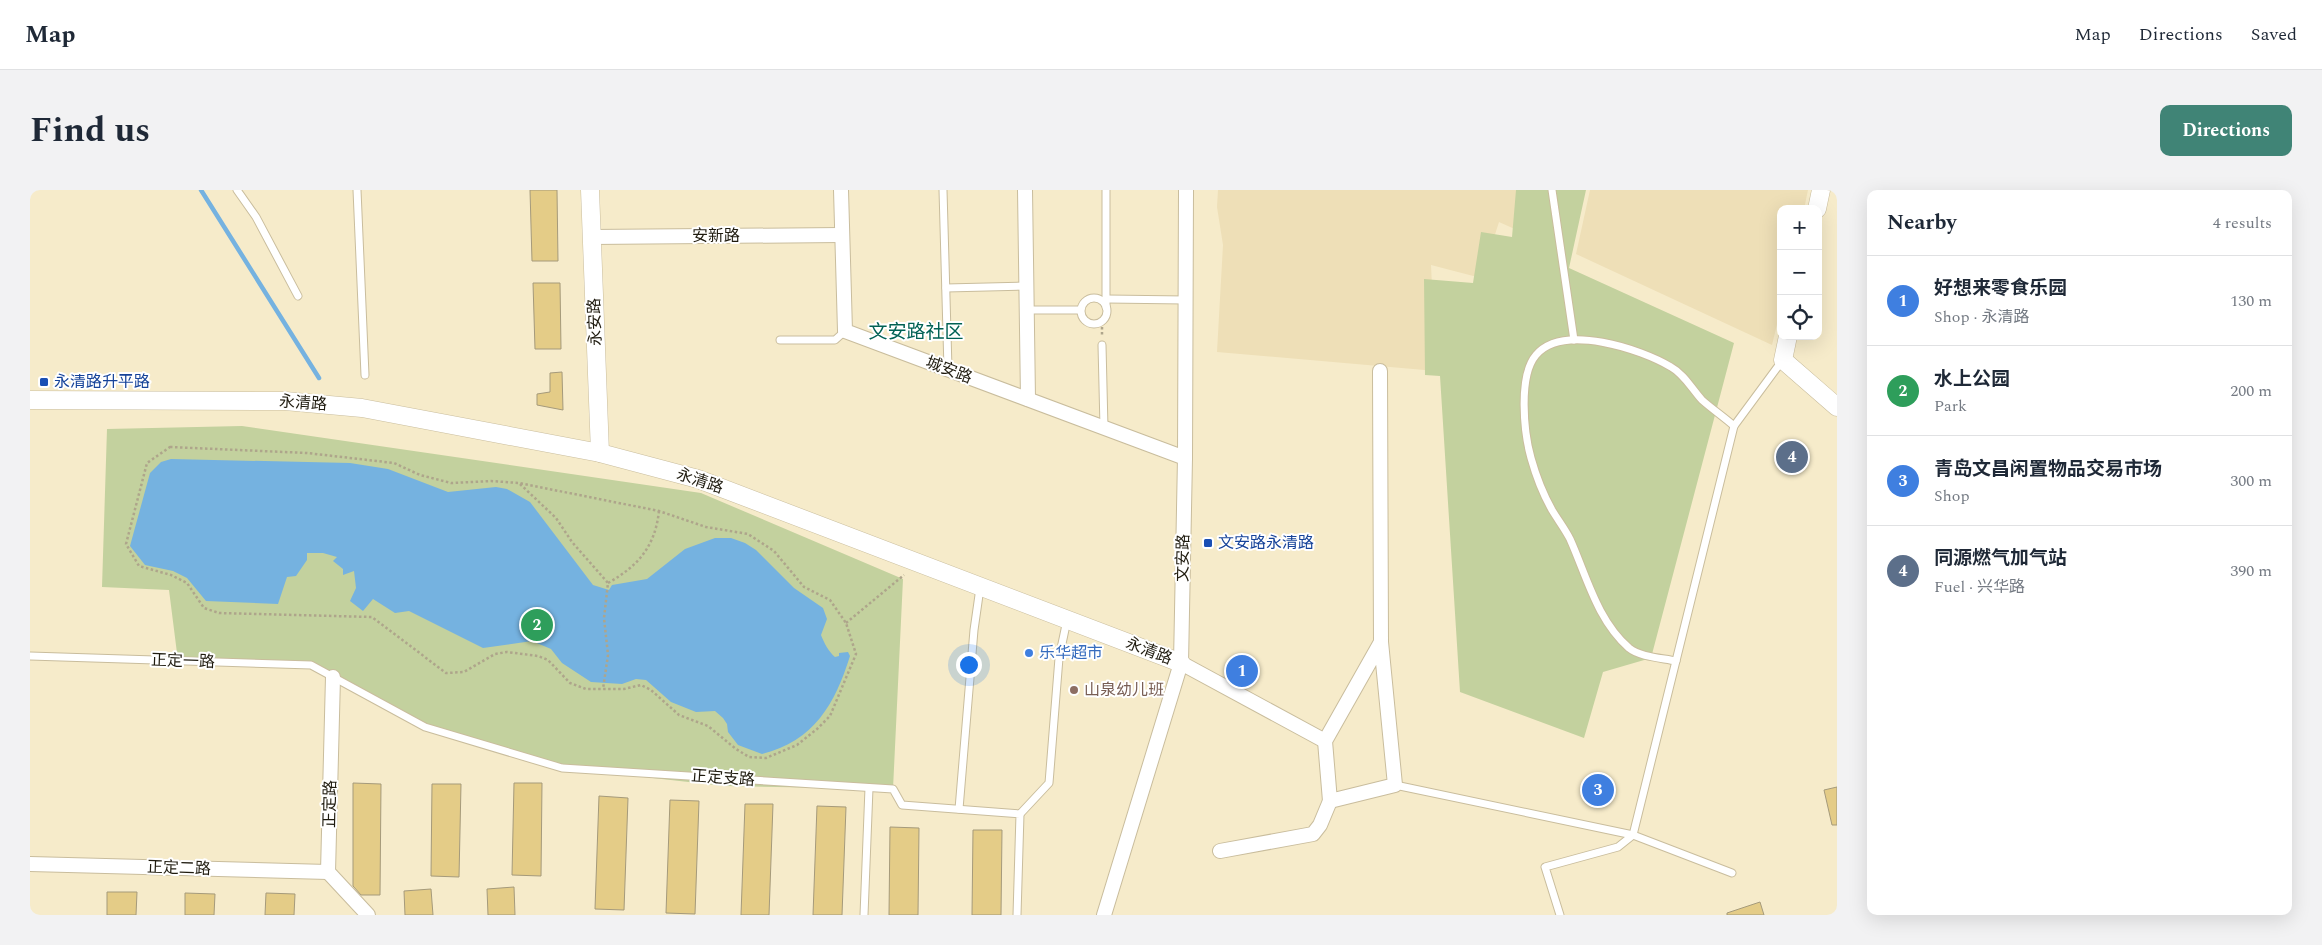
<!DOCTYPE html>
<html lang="en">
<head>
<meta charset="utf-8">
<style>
	:root { --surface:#fff; --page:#f2f2f3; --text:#1f2937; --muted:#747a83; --line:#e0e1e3; --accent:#408476 }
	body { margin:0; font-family:Spectral,"Noto Sans SC",serif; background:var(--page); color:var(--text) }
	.controls { position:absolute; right:15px; top:15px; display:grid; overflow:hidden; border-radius:10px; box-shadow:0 5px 20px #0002 }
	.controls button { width:45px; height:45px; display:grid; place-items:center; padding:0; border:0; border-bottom:1px solid var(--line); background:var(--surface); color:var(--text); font:25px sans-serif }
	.you { position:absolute; left:938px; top:474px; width:18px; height:18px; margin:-12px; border:4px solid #fff; border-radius:50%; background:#1a73e8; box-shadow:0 0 0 8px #1a73e833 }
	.badge { display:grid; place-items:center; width:32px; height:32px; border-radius:50%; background:var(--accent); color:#fff; font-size:16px; font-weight:700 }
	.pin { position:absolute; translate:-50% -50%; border:2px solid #fff; box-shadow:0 1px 5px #0006 }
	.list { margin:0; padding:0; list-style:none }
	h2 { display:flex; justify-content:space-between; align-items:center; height:65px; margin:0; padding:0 20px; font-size:21px }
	h2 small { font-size:16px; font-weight:400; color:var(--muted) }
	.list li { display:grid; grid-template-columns:32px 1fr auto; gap:15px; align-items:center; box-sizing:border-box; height:90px; padding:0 20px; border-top:1px solid var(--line) }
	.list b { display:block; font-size:19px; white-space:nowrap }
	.list p { margin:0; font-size:16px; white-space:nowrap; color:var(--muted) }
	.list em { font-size:16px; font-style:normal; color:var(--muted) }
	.icon { flex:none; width:28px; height:28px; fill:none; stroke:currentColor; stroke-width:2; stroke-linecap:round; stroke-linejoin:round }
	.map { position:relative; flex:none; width:1807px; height:725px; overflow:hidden; border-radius:10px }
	header { display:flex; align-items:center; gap:30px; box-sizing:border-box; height:70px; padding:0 25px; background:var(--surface); border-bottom:1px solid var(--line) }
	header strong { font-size:24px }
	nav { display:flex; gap:28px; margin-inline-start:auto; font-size:18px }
	.intro { display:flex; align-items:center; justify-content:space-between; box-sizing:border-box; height:120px; padding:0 30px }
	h1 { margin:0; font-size:35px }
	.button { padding:12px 22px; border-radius:10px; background:var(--accent); color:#fff; font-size:18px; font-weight:700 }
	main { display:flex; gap:30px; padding:0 30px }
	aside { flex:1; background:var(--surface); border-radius:10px; box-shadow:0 5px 20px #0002 }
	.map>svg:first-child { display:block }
</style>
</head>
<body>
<header>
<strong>Map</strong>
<nav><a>Map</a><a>Directions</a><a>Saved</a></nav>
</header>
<div class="intro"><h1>Find us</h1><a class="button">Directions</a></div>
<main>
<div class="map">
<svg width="1807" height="725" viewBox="0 0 1807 725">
	<rect width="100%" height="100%" fill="#f6ebca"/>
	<g fill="#eedfb7">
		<path d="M1188 0H1501L1505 48 1469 32 1451 88 1401 75 1406 181 1187 162 1193 55 1187 17Z"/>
		<path d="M1560 0H1778L1774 19H1751V118L1742 155 1546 64Z"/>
	</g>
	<g fill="#c3d19e">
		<path d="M1486 0H1556L1539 78 1704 153 1621 468 1573 482 1554 548 1430 502 1410 186 1395 185 1394 89 1443 93 1451 42 1482 47Z"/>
		<path d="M212 236 671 303 873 389 863 599 694 596 525 577 395 537 281 475 148 471 139 400 72 397 77 239Z"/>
	</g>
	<path fill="#75b2e0" d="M141 269 320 273 358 279 418 302 466 297 477 299 500 312 563 395 579 400 582 395 617 389 655 359 685 348H701L715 353 726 360 764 398 793 418 797 429 791 445C794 453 799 462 805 467L809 466V463L818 462 820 466C805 514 784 551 732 564L708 555 698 542 697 534 693 528 685 521 666 522 641 512 616 490 606 489 592 494 561 492 532 473 521 459 502 451 453 458 379 421 365 423 343 409 333 421 320 411 326 398 324 381 313 385V379L303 371 307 367 293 363H277V370L266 386 257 387 248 414 176 411 157 388 143 381 115 375 100 356 120 283 131 272Z"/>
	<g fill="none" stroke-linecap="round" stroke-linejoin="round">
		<path stroke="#75b2e0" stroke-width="4.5" d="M171 0 289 188"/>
	</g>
	<g fill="#e4cc87" stroke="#a59a7b">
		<path d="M500 0H527L528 71H502Z"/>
		<path d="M503 93H530L531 159H505Z"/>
		<path d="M532 182 533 220 507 215V204L520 202V183Z"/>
		<path d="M323 593 351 594 350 705H331L323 696Z"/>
		<path d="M484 593H512L511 686 482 685Z"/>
		<path d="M402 594H431L429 687 401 686Z"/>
		<path d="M1807 597V635H1802L1794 600Z"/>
		<path d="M569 606 598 608 594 720 565 719Z"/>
		<path d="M640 610 669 611 665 724 636 723Z"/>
		<path d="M715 614H743L739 725H711Z"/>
		<path d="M787 616 816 617 812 725H783Z"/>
		<path d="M860 637 889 638 888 725H859Z"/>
		<path d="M943 640H972L971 725H942Z"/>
		<path d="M484 697 485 725H458L457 699Z"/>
		<path d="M401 699 403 725H375L374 701Z"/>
		<path d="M77 702H107L106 725H77Z"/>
		<path d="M155 703 185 704 184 725H155Z"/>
		<path d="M236 703 265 704 264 725H235Z"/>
		<path d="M1730 712 1734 725H1697V723Z"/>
	</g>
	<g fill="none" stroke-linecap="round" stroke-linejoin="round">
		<defs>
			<g id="service">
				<path d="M207 0 226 27 268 106"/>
				<path d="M327 0 335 185"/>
				<path d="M913 0 918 179"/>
				<path d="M1076 0V117"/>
				<path d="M1522 0 1544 150"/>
				<path d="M916 98 996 96"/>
				<circle cx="1064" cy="121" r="13"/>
				<path d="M1077 109 1155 110"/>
				<path d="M996 120H1050"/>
				<path d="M750 150H805L815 141"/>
				<path d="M1072 155 1074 238"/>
				<path d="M0 466 281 475 395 537 532 578 863 599 872 615 990 624 987 725"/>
				<path d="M1646 471C1632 468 1610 467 1599 458 1567 430 1557 387 1540 349 1535 339 1528 330 1522 320 1513 304 1506 286 1501 268 1494 243 1488 186 1506 165 1533 133 1611 159 1641 177 1654 184 1662 199 1672 210 1682 219 1694 227 1704 236"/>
				<path d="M1365 595 1603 645 1702 683"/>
				<path d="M929 619 944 440 950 398"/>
				<path d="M990 624 1019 593 1029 468 1037 430"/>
				<path d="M834 725 839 598"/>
				<path d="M1530 725 1515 677 1588 657 1603 645 1704 236 1752 171"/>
			</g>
			<g id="minor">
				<path d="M811 0 815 141 1155 268"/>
				<path d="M995 0 998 209"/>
				<path d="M561 47 811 45"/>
				<path d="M1350 181 1351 452 1365 595 1300 611 1295 551 1351 452"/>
				<path d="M1151 473 1295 551"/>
				<path d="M303 487 298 682 338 725"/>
				<path d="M1190 661 1283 644 1290 635 1300 611"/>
				<path d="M0 674 298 682"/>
				<path d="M1074 725 1151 473 1155 268 1156 0"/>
			</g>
			<g id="tertiary">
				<path d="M560 0 570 263"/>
				<path d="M1787 19 1791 0"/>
				<path d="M1758 146 1753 170 1807 217"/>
				<path d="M0 210 255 211 332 218 570 263 668 289 1151 473"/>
			</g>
		</defs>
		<use href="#service" stroke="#c9bd9d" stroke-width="9"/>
		<use href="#minor" stroke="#c9bd9d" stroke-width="16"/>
		<use href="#tertiary" stroke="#c9bd9d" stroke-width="19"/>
		<g stroke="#aea58b" stroke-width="2.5" stroke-dasharray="2.5 2.5" stroke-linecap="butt">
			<path d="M1072 132V146"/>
			<path d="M140 257 277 263 364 273 390 285 421 293 461 291 489 293 629 321 676 337 718 344 744 361 774 397 800 410 816 433 826 464 800 526 787 539 767 555 736 568 719 567 706 559 678 536 649 525 621 500 611 495 594 499H556L540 493 518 470 508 466 477 462 465 464 434 482 416 483 342 427 189 423 174 418 157 393 141 385 109 376 96 354 117 273Z"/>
			<path d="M490 294 526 328 542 352 578 393 574 428 578 465 573 499"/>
			<path d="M578 393C608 376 625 357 629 321"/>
			<path d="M816 433 874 385"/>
		</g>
		<use href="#service" stroke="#fff" stroke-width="7"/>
		<use href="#minor" stroke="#fff" stroke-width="14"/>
		<use href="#tertiary" stroke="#fff" stroke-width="18"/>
	</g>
	<g fill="#1a4fb4" stroke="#fff" stroke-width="2">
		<rect x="9" y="187" width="10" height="10" rx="2.5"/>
		<rect x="1173" y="348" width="10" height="10" rx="2.5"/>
	</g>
	<circle fill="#3f7fe0" stroke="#fff" stroke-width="2" cx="999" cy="463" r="5"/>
	<circle fill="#8d6e63" stroke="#fff" stroke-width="2" cx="1044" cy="500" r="5"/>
	<g text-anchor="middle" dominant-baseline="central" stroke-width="4" stroke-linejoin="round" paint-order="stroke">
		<g font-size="16" fill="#1f1b0f" stroke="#fff">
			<text x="686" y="46">安新路</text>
			<text transform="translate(565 132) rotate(-92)">永安路</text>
			<text transform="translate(919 180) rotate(21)">城安路</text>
			<text transform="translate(273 213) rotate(4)">永清路</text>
			<text transform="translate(670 291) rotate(18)">永清路</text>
			<text transform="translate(1153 368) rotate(-89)">文安路</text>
			<text transform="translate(1119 461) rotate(21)">永清路</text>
			<text transform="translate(153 471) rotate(2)">正定一路</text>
			<text transform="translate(693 588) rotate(4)">正定支路</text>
			<text transform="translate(300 614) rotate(-89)">正定路</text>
			<text transform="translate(149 678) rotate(2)">正定二路</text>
		</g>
		<g font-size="16" fill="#164399" stroke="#fff" text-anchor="start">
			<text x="24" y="192">永清路升平路</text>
			<text x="1188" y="353">文安路永清路</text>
		</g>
		<g font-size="16" fill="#366cbe" stroke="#fff" text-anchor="start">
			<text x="1009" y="463">乐华超市</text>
		</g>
		<g font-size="16" fill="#785e54" stroke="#fff" text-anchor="start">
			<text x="1054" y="500">山泉幼儿班</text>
		</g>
		<g font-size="19" fill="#016154" stroke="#fff">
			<text x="886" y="142">文安路社区</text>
		</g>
	</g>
</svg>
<div class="controls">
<button>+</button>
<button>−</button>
<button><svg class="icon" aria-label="locate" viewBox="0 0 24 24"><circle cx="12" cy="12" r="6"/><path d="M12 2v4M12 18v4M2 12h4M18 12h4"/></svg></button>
</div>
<div class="you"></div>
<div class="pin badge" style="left:1212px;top:481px;background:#3f7fe0">1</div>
<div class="pin badge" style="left:507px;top:435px;background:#2e9e5b">2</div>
<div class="pin badge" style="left:1568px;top:600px;background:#3f7fe0">3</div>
<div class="pin badge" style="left:1762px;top:267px;background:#5c6f8a">4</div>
</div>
<aside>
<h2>Nearby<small>4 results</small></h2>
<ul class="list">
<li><span class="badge" style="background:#3f7fe0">1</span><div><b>好想来零食乐园</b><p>Shop · 永清路</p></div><em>130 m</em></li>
<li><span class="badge" style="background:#2e9e5b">2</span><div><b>水上公园</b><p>Park</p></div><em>200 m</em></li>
<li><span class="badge" style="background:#3f7fe0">3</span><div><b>青岛文昌闲置物品交易市场</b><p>Shop</p></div><em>300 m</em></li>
<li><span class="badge" style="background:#5c6f8a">4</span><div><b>同源燃气加气站</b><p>Fuel · 兴华路</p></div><em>390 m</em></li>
</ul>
</aside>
</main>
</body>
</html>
